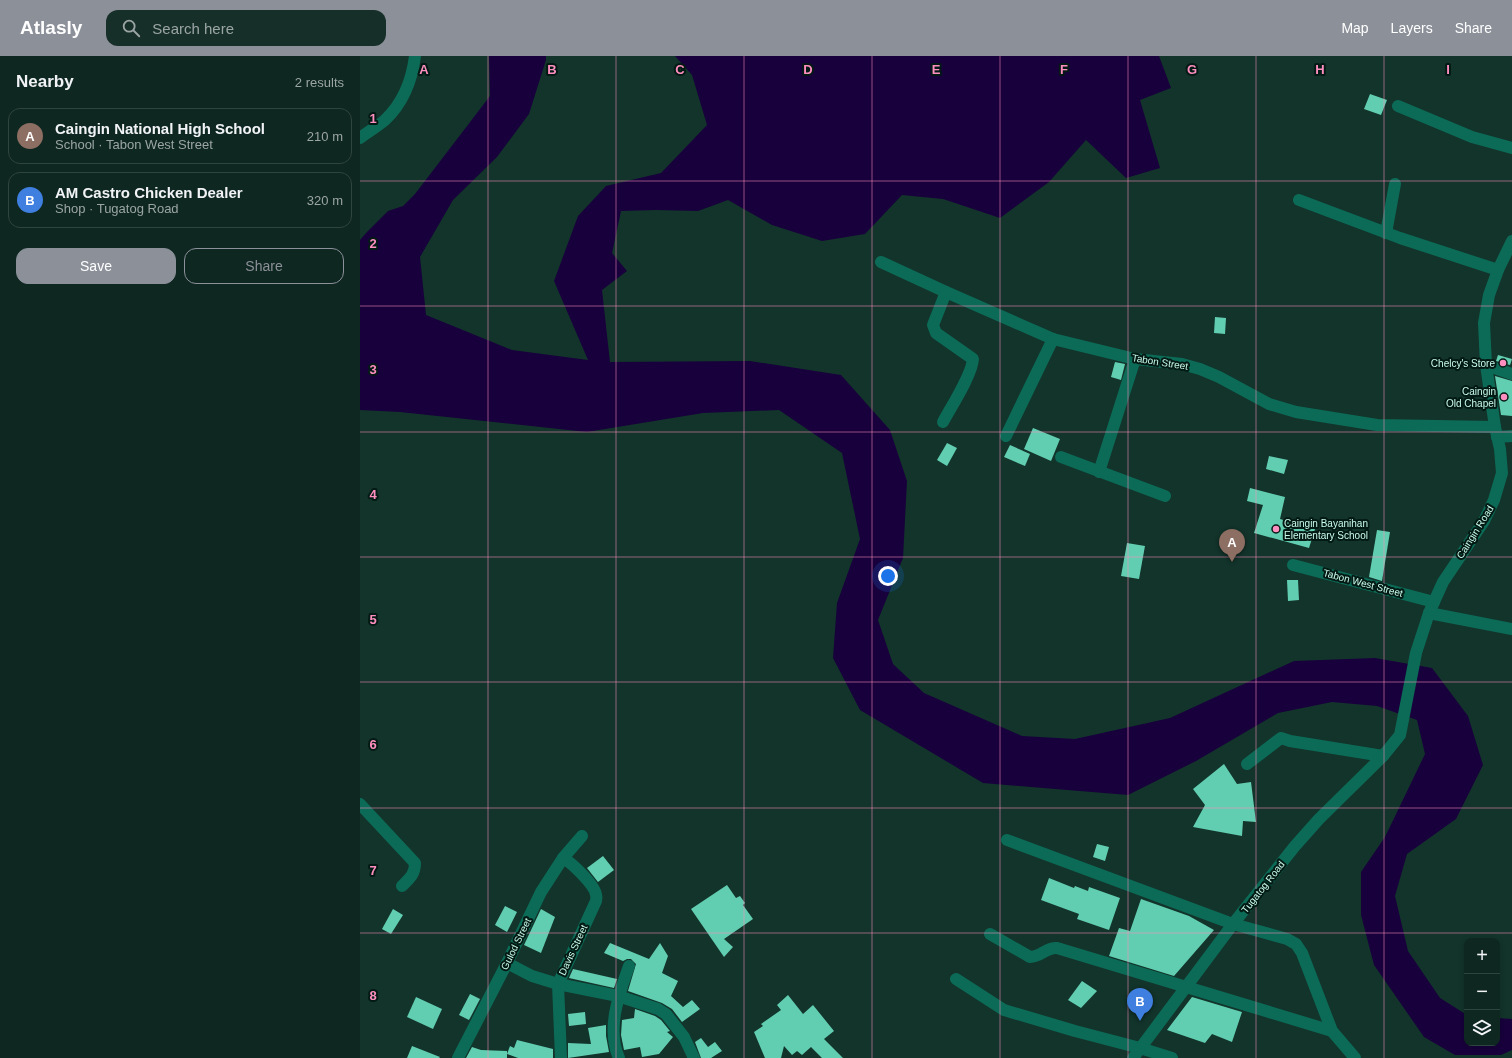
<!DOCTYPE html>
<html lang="en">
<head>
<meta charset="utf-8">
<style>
	:root { --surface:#0e2720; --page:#172f29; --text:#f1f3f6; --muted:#9ba5a5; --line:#2e443e; --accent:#8c9099 }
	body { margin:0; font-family:Arial,sans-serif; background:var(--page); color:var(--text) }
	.controls { position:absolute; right:12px; bottom:12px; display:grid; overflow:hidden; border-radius:8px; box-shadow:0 2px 6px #0003 }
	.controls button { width:36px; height:36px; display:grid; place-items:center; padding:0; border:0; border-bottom:1px solid var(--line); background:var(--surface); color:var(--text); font:20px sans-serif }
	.you { position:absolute; left:528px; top:520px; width:14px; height:14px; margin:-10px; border:3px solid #fff; border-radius:50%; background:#1a73e8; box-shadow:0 0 0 6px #1a73e833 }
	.badge { display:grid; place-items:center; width:26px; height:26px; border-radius:50%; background:var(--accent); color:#fff; font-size:13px; font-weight:700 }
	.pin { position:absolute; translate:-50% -33px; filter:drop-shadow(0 1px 2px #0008) }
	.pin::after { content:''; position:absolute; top:21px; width:14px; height:12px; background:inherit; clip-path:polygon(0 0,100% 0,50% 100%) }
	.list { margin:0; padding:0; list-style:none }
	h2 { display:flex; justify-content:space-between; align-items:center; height:52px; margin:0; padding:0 16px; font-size:17px }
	h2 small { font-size:13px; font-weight:400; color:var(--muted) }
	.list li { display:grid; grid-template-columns:26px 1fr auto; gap:12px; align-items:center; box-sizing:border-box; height:56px; margin:0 8px 8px; padding:0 8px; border:1px solid var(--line); border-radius:12px }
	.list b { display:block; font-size:15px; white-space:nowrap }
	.list p { margin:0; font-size:13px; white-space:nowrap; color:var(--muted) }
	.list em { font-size:13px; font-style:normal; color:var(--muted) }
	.actions { display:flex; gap:8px; padding:12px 16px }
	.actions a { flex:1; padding:9px 0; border:1px solid var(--accent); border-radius:12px; text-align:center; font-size:14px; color:var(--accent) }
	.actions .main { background:var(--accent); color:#fff }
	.icon { flex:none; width:22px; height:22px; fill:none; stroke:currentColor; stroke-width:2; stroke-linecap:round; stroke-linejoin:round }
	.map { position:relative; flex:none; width:1152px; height:1002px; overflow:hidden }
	header { display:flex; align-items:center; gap:24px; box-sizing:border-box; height:56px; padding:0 20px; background:var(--accent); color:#fff }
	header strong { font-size:19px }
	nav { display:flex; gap:22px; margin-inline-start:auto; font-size:14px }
	.search { width:280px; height:36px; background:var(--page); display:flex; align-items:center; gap:10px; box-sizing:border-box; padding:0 14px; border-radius:12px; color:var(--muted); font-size:15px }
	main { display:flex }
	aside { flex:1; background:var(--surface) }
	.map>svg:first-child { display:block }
</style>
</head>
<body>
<header>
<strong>Atlasly</strong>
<div class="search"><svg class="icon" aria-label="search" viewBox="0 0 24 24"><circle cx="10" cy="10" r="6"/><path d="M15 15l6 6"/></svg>Search here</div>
<nav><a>Map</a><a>Layers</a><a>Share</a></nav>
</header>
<main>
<aside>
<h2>Nearby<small>2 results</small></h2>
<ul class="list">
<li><span class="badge" style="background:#8d6e63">A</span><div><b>Caingin National High School</b><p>School · Tabon West Street</p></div><em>210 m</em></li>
<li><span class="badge" style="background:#3f7fe0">B</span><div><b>AM Castro Chicken Dealer</b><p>Shop · Tugatog Road</p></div><em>320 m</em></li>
</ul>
<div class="actions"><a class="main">Save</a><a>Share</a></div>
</aside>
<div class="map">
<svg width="1152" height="1002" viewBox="0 0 1152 1002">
	<rect width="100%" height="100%" fill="#12342b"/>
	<path fill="#18003c" d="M129 0H186V4L169 58 137 101 93 144 60 201 66 259 152 294 228 304 194 225 218 160 246 130 301 117 347 69 332 19 315 0H799L811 32 780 44 800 112 766 122 726 84 689 126 640 162 583 143 542 139 505 178 462 185 412 169 368 144 338 155 296 154 261 155 252 197 267 215 242 234 250 306 390 305 481 319 530 374 547 425 543 502 518 564 533 608 564 637 662 680 715 683 810 662 934 605 1015 602 1072 612 1108 660 1123 709 1096 763 1047 798 1035 840 1048 895 1080 942 1107 959V987H1137V962L1152 963V994L1141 999H1095L1064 981 1014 909 1001 859V816L1025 781 1065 698 1057 664 1017 650 972 646 918 657 836 705 768 739 623 727 500 654 473 602 477 547 500 483 482 397 419 354 343 357 227 376 40 356 0 354V184L7 176 28 155 43 150 55 138 130 40Z"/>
	<g fill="#62ceb1">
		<path d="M1010 38 1027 44 1021 59 1004 53Z"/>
		<path d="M855 261 866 262 865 278 854 277Z"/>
		<path d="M1138 299 1152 303 1150 309 1136 305Z"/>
		<path d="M755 306 765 308 761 324 751 321Z"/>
		<path d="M1135 320 1152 325V360L1141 359Z"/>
		<path d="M673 372 700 383 691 405 664 393Z"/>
		<path d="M587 387 597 392 587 410 577 404Z"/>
		<path d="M650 389 670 398 665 410 644 401Z"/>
		<path d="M909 400 928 404 924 418 906 413Z"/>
		<path d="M890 432 925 441 920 463 955 473 949 492 894 477 903 449 887 445Z"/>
		<path d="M1017 474 1030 476 1022 525 1009 521Z"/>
		<path d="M767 487 785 490 779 523 761 520Z"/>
		<path d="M927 524H938L939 544 928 545Z"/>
		<path d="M864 708 877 728 891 726 896 766 883 765 882 780 833 771 845 749 833 733Z"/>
		<path d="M737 788 749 791 745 805 733 801Z"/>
		<path d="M243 800 254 814 238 826 227 812Z"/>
		<path d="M689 822 714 832 715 830 728 835 729 831 760 842 749 874 717 863 719 858 681 844Z"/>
		<path d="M367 829 376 842 380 840 385 847 383 849 393 863 364 883 373 891 364 901 331 853Z"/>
		<path d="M781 843 829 860 854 874 814 920 749 900 759 872 770 875Z"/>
		<path d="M145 850 157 856 147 876 135 869Z"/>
		<path d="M33 853 43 859 31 878 22 873Z"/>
		<path d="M181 853 195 861 181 897 164 889Z"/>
		<path d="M250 887 289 903 300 887 308 900 302 917 318 925 311 940 323 951 332 944 340 953 322 966 312 953 302 947 268 935 276 908 271 903H267L263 905 244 897Z"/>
		<path d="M213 913 257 923 254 932 209 922Z"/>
		<path d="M722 925 737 935 721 952 708 944Z"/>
		<path d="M110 938 120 943 109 964 99 959Z"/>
		<path d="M428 939 443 958 453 949 474 975 464 983 483 1002H462L451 991 442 999 437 995 432 999 424 990 421 1002H405L394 976 403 970 401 968 421 954 417 949Z"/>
		<path d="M56 941 82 953 73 973 47 961Z"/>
		<path d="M832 941 882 956 872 986 852 978 845 987 807 974Z"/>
		<path d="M275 953 295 960 301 964 310 975 307 976 313 981 299 998 282 1001 280 991 264 994 261 979 262 964 274 962Z"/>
		<path d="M225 956 226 968 209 970 208 958Z"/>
		<path d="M246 969V980L249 996 208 1002V987L231 988 228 972Z"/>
		<path d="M341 982 348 991 355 986 362 995 351 1002H341L335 986Z"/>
		<path d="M157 984 193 993V1002H158L147 998V1002H106L112 991 121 994 147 995V998L150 990 154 992Z"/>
		<path d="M52 990 80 1001 79 1002H47Z"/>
	</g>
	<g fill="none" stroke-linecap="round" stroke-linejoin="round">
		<g stroke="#0c6b57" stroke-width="12">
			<path d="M1038 50 1112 81 1152 92"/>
			<path d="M0 82C8 76 18 70 25 64 43 47 52 24 55 0"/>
			<path d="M939 144 1040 182 1138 214"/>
			<path d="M1026 177 1035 128"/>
			<path d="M521 206 586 236 693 283 775 303 822 308 840 313 859 321 909 348 936 356 1017 369 1135 371"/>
			<path d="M1126 309 1152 318"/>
			<path d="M583 366C591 351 612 319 613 303L576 277 573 269 586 236"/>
			<path d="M646 380 693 283"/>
			<path d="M1137 381 1152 380"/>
			<path d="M701 401 805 440"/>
			<path d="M739 416 775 303"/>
			<path d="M933 509 1074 546"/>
			<path d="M1069 557 1152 573"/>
			<path d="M887 708 921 682 930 685 1023 700"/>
			<path d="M0 748 55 807C55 818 50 822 42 830"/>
			<path d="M647 784 873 868 927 883 936 888 942 897 972 975 995 1002"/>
			<path d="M630 878 670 901C681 901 686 891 697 892L972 975"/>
			<path d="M147 907 172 920 198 928 258 940 298 953 306 958 324 981 334 1002"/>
			<path d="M596 923 644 954 715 975 780 992 812 1002"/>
			<path d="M98 1002 147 907 181 836 203 802 222 780"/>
			<path d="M201 1002 198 928 236 845C236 843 237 841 236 839 235 829 212 807 203 802"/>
			<path d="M259 1002C246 973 259 938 269 910"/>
			<path d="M773 1002 873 868 935 790 959 763 1023 700 1040 679 1056 597 1069 557 1083 526 1124 465 1134 444 1142 417 1140 393 1135 371 1126 309 1124 267 1129 239 1138 214 1152 185"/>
		</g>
	</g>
	<path fill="none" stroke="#fd8ebf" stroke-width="1" stroke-opacity="0.55" d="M128 0V1002M256 0V1002M384 0V1002M512 0V1002M640 0V1002M768 0V1002M896 0V1002M1024 0V1002M0 125H1152M0 250H1152M0 376H1152M0 501H1152M0 626H1152M0 752H1152M0 877H1152"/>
	<g fill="#fd8ebf" stroke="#031a14" stroke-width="1.5">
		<circle cx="1143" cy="307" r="4"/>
		<circle cx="1144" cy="341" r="4"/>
		<circle cx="916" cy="473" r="4"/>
	</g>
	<g text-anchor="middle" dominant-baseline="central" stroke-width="4" stroke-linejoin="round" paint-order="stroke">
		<g font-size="10" fill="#c9faea" stroke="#031a14">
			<text transform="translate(800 306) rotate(9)">Tabon Street</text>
			<text transform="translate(1115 476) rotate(-58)">Caingin Road</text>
			<text transform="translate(1003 527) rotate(15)">Tabon West Street</text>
			<text transform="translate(903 831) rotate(-52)">Tugatog Road</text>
			<text transform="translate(156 888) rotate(-64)">Gulod Street</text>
			<text transform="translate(213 894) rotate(-65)">Davis Street</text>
		</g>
		<g font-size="10" fill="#c9faea" stroke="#031a14" text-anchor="end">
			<text x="1135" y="307">Chelcy's Store</text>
			<text x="1136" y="335">Caingin<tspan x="1136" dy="12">Old Chapel</tspan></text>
			<text x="924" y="467" text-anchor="start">Caingin Bayanihan<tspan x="924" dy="12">Elementary School</tspan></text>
		</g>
	</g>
	<g font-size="13" text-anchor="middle" font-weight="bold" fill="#fd8ebf" stroke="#031a14" stroke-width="4" stroke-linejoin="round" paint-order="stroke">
		<text x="64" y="18">A</text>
		<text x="192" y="18">B</text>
		<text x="320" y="18">C</text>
		<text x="448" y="18">D</text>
		<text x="576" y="18">E</text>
		<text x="704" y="18">F</text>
		<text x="832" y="18">G</text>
		<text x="960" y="18">H</text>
		<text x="1088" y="18">I</text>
		<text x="13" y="67">1</text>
		<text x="13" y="192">2</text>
		<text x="13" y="318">3</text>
		<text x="13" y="443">4</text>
		<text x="13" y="568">5</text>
		<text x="13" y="693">6</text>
		<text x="13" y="819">7</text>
		<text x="13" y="944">8</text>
	</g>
</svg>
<div class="controls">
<button>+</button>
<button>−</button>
<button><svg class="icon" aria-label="layers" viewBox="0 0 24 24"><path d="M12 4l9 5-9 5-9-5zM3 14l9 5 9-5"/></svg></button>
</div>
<div class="you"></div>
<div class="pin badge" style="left:872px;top:506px;background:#8d6e63">A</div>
<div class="pin badge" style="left:780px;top:965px;background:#3f7fe0">B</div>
</div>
</main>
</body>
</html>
